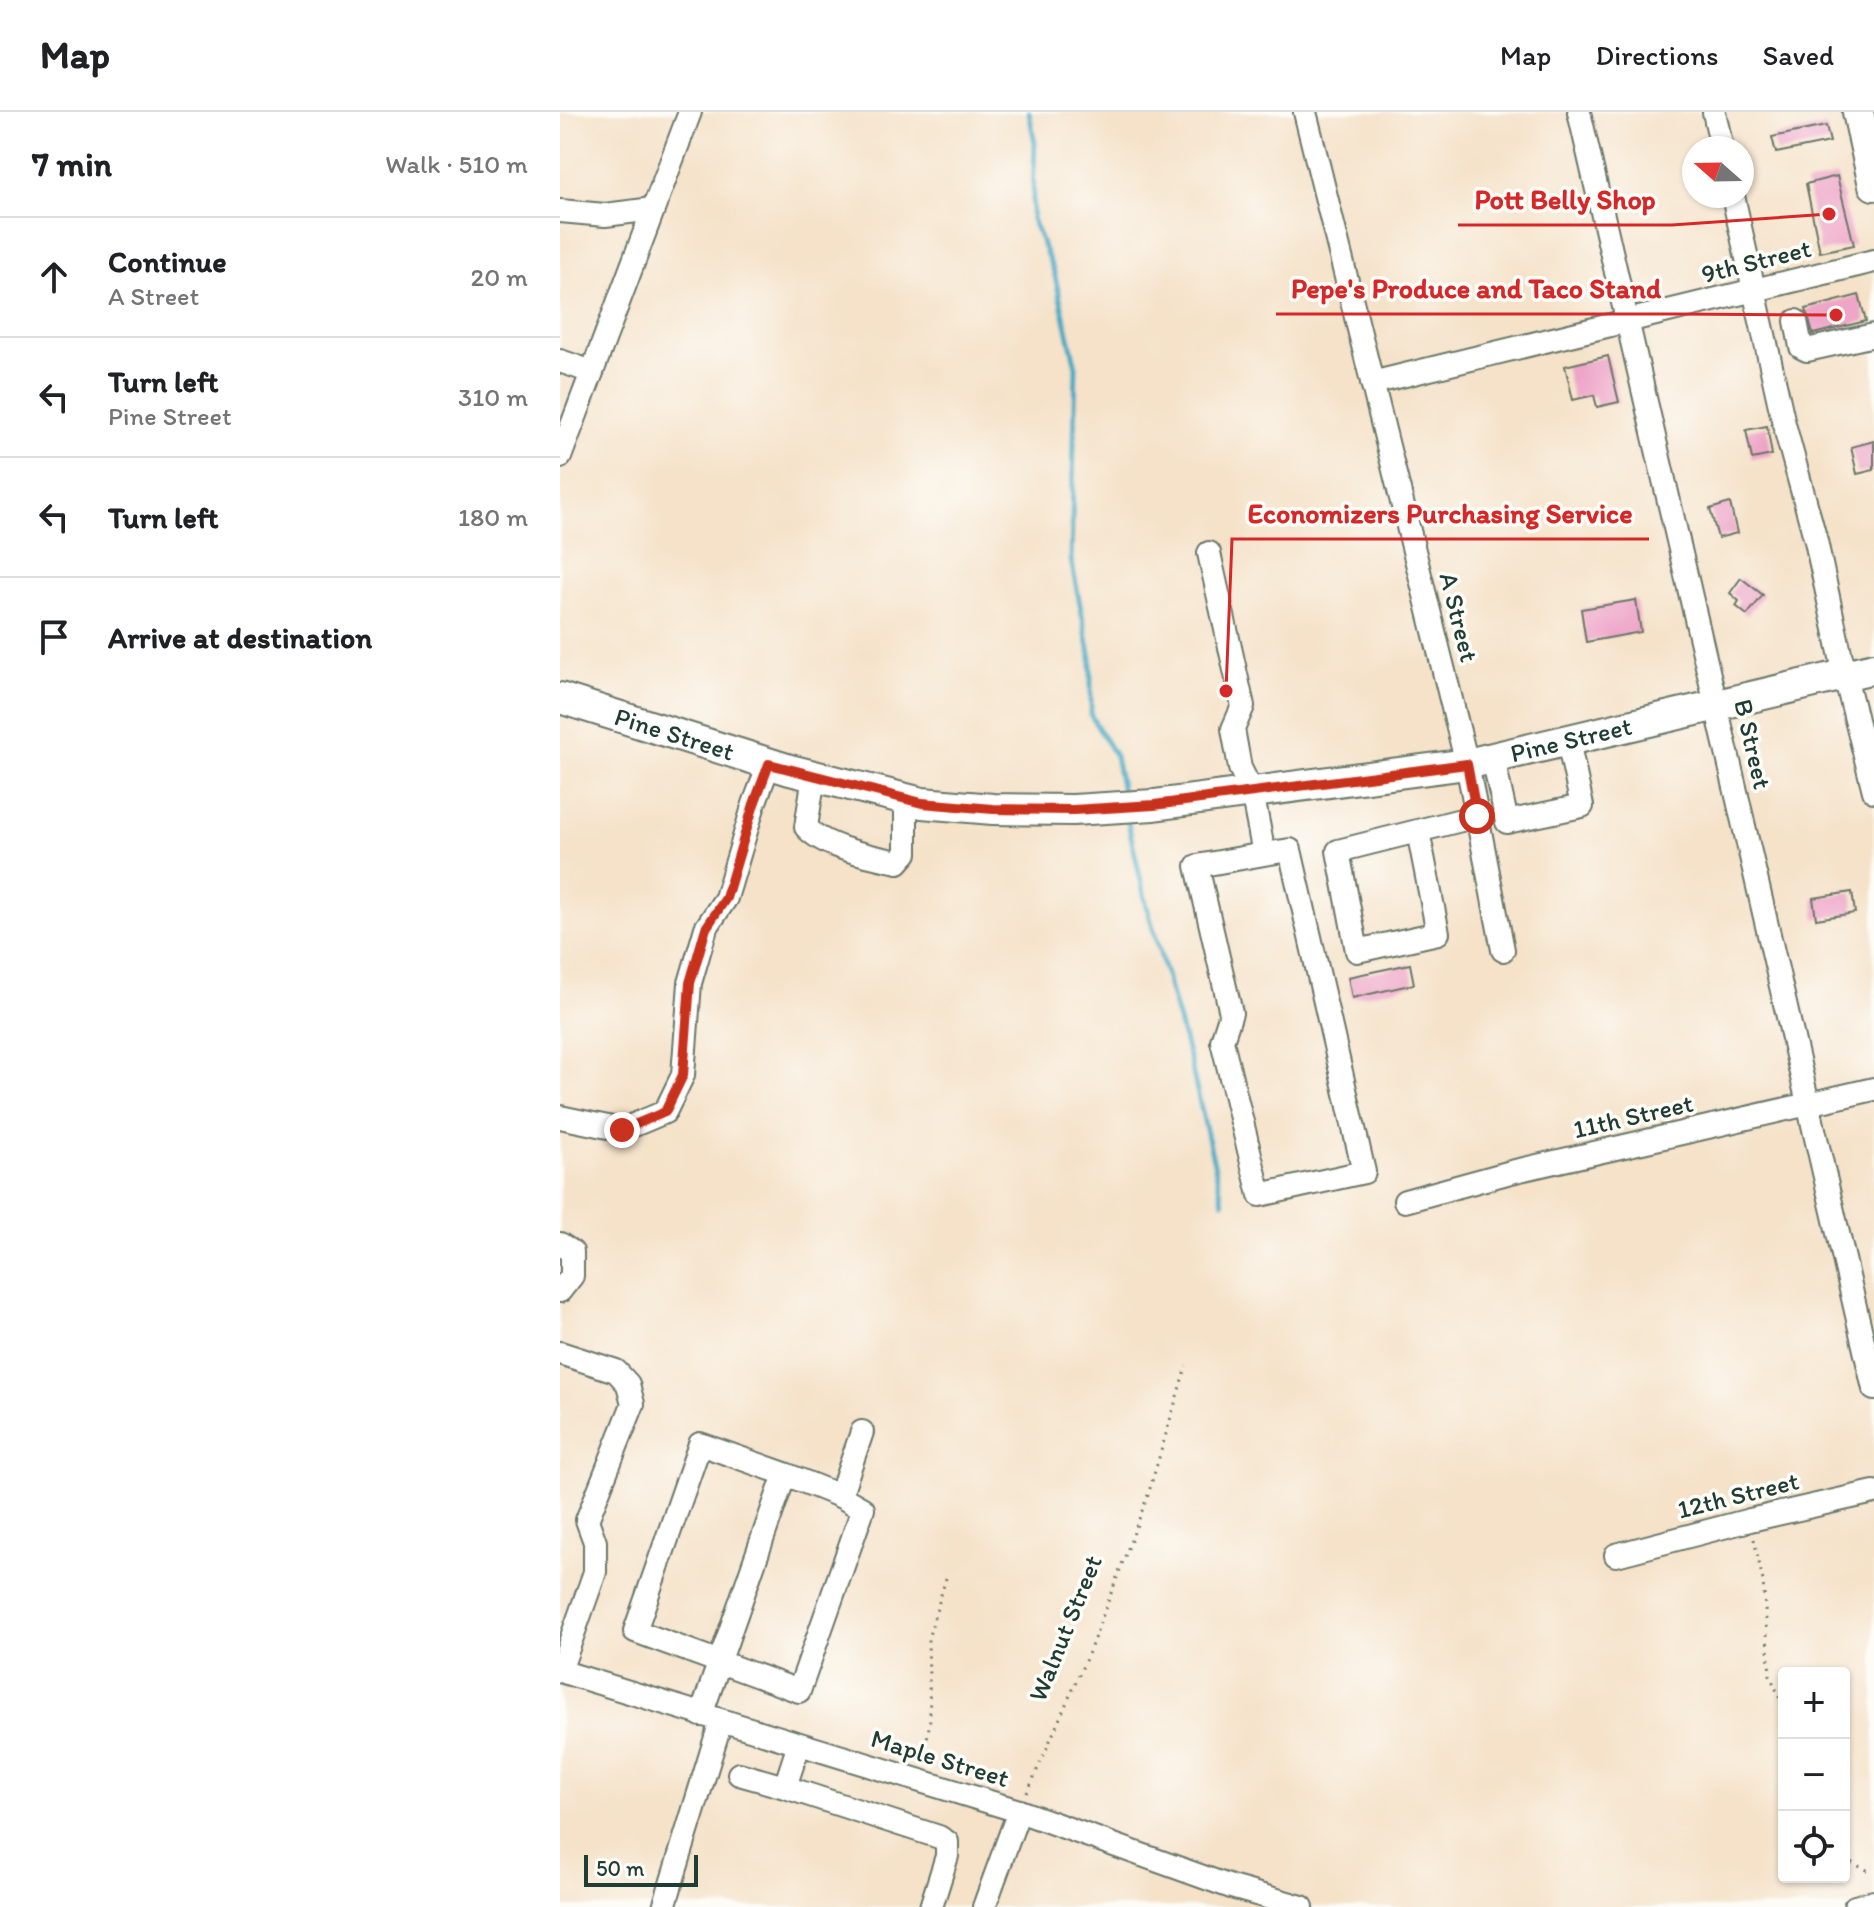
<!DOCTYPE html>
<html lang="en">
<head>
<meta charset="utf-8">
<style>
	:root { --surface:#fff; --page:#f6f6f6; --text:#202124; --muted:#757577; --line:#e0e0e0 }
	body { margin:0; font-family:Itim,sans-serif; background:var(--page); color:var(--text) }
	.controls { position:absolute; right:24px; bottom:24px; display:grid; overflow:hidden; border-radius:8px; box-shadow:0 2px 6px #0004 }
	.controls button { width:72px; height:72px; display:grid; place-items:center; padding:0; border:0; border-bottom:2px solid var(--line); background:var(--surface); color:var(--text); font:40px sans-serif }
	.compass { position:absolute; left:1122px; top:24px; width:72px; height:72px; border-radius:50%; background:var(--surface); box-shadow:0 2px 6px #0004; rotate:290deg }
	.scale { position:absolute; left:24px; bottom:20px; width:114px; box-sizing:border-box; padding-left:8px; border:4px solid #1f3d34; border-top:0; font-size:22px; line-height:28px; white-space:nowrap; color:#1f3d34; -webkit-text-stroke:6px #fdfcf7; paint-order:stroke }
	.stop { position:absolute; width:24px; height:24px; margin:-18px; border:6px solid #c8321e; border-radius:50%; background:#fff }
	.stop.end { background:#c8321e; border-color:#fff; box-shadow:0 2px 8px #0008 }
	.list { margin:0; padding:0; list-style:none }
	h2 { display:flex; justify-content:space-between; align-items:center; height:104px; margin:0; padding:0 32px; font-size:34px }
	h2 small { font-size:26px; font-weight:400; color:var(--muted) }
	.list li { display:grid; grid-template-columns:52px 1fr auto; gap:24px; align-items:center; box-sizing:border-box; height:120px; padding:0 32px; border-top:2px solid var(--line) }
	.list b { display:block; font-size:30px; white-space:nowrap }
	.list p { margin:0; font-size:26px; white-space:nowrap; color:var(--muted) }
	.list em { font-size:26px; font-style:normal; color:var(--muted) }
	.icon { flex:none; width:44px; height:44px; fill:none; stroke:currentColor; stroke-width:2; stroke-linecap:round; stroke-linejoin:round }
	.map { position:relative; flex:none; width:1314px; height:1795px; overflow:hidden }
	header { display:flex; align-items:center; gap:48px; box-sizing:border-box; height:112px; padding:0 40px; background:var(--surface); border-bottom:2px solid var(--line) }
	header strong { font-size:38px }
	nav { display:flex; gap:44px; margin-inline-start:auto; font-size:28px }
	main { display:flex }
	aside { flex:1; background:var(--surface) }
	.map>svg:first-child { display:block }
</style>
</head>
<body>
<header>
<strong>Map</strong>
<nav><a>Map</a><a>Directions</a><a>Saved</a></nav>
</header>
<main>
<aside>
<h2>7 min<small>Walk · 510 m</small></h2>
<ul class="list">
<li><svg class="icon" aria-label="ahead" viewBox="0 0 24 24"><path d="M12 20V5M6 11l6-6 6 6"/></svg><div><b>Continue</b><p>A Street</p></div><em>20 m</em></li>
<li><svg class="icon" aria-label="left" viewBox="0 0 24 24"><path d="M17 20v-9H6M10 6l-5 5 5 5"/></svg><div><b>Turn left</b><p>Pine Street</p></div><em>310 m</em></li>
<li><svg class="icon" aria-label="left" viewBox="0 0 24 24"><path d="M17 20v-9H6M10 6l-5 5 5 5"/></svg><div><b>Turn left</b></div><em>180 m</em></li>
<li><svg class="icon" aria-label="arrive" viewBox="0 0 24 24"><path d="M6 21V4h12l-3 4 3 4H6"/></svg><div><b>Arrive at destination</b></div></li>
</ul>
</aside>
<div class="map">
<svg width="1314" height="1795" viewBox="0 0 1314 1795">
	<rect width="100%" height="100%" fill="#fdfcf7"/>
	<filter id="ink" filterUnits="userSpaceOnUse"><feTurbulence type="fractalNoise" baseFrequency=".0125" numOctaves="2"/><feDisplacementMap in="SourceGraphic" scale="16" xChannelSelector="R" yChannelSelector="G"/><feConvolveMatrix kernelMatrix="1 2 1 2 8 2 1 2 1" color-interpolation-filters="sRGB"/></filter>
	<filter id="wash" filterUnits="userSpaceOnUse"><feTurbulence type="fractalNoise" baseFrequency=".006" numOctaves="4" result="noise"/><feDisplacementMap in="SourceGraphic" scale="32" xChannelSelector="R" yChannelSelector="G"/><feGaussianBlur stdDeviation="1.8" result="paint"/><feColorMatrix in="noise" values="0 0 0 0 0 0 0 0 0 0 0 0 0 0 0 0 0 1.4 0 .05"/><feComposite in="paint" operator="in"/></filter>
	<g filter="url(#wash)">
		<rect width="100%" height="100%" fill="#f5e2c9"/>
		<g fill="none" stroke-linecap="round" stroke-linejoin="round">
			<g stroke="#44a9c4" stroke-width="5">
				<path d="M469 0 475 31 472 107 494 160 516 255 511 448 531 546V604L555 644 563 685"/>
				<path d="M567 706 586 791 630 949 663 1090"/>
			</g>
		</g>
		<g id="blocks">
			<g fill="#eea5c8">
				<path d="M1266 14 1270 30 1216 41 1212 25Z"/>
				<path d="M1277 64 1294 133 1260 140 1246 72Z"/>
				<path d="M1299 183 1306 209 1253 222 1246 197Z"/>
				<path d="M1048 244 1059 290 1037 295 1034 283 1013 288 1005 254Z"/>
				<path d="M1207 314 1212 343 1192 347 1186 318Z"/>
				<path d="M1314 329V358L1297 362 1291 335Z"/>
				<path d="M1170 391 1177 421 1158 426 1150 397Z"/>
				<path d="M1181 466 1203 483 1187 503 1176 494 1179 489 1170 481Z"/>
				<path d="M1076 488 1081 520 1026 530 1021 497Z"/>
				<path d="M1292 780 1295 801 1256 807 1253 786Z"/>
				<path d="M850 852 854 872 792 886 788 865Z"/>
			</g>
		</g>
	</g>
	<g filter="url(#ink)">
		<use href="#blocks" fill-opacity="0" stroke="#6a7768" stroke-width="2"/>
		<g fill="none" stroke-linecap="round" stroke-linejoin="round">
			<defs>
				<g id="minor">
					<path d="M745 0 907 652 943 838"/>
					<path d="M1019 0 1314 1277"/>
					<path d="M1154 0 1162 36"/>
					<path d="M1173 84 1224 312 1256 429 1285 564 1314 679"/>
					<path d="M0 99 45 103 93 97"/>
					<path d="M1236 209 1241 235 1247 238 1314 223"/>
					<path d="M0 249 32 260"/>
					<path d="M812 271 1314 149"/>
					<path d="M0 345 130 0"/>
					<path d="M649 441 683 594 673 617 680 656 692 680 704 742 637 754 671 901 662 929 700 1083 804 1060 730 738 704 742"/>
					<path d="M933 646 947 710 1022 694 1008 629"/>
					<path d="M254 664 246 715C264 736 311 744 338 750L346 741V687"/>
					<path d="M858 719 878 821 797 839 778 739 917 704"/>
					<path d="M0 1005 62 1018 105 1000 123 963 130 871 146 816 166 786 194 692 209 652"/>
					<path d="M845 1089 951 1060 1314 977"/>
					<path d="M0 1132 12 1140V1164L0 1179"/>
					<path d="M0 1241 56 1259 68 1272 73 1292 27 1408 35 1430V1460L0 1559"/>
					<path d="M280 1384 302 1320"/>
					<path d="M1056 1443 1190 1408 1314 1380"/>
					<path d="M0 1559 459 1699 671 1775 742 1795"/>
					<path d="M141 1603 225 1362 140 1332 75 1519 239 1579 303 1397 280 1384 225 1362"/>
					<path d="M179 1662 225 1675 239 1632"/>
					<path d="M225 1675 379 1725 387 1730V1744L371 1795"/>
					<path d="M104 1795 161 1609"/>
					<path d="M424 1795 459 1699"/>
					<path d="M1295 1795 1314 1790"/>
				</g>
				<g id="major">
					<path d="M1298 0 1314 73"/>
					<path id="s1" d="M0 586 230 658 362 691 433 697 513 698 594 693 907 652 1314 556"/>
				</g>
			</defs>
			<use href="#minor" stroke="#6a7768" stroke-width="26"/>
			<use href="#major" stroke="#6a7768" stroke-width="34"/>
			<g stroke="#6a7768" stroke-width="3" stroke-dasharray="2 6" stroke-linecap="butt">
				<path d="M1194 1427 1203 1469 1210 1563 1224 1596"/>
				<path d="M364 1649 370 1607 368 1527 386 1466"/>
				<path d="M467 1681 529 1540 588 1383 626 1254"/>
				<path d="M1284 1747 1311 1760"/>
			</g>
			<use href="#minor" stroke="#fff" stroke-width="22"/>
			<use href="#major" stroke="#fff" stroke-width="30"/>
		</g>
	</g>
	<g fill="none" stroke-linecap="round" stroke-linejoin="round" filter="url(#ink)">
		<path stroke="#c8321e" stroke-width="10" d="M62 1018 105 1000 123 963 130 871 146 816 166 786 194 692 209 652 362 691 433 697 513 698 594 693 907 652 917 704"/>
	</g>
	<g text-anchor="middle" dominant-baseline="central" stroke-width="7" stroke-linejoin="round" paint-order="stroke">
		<g font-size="26" fill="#1f3d34" stroke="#fdfcf7">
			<text transform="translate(1196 149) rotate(-14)">9th Street</text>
			<text transform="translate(899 505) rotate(76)">A Street</text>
			<text stroke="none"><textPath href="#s1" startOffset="120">Pine Street</textPath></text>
			<text stroke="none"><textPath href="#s1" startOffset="1032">Pine Street</textPath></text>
			<text transform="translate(1193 632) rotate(77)">B Street</text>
			<text transform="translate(1073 1004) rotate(-13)">11th Street</text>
			<text transform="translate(1178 1383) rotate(-14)">12th Street</text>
			<text transform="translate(505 1516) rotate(-68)">Walnut Street</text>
			<text transform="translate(380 1646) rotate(17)">Maple Street</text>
		</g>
	</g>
	<path fill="none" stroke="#d62828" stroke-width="3" d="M1269 102L1112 113H898M1276 203L1117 202H716M666 579L672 427H1089"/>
	<g fill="#d62828" stroke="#fdfcf7" stroke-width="3">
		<circle cx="1269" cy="102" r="8"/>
		<circle cx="1276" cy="203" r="8"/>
		<circle cx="666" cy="579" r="8"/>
	</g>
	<g font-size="28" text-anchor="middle" font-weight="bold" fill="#d62828" stroke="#fdfcf7" stroke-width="7" stroke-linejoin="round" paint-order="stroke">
		<text x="1005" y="97">Pott Belly Shop</text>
		<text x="916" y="186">Pepe's Produce and Taco Stand</text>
		<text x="880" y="411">Economizers Purchasing Service</text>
	</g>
</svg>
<div class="controls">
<button>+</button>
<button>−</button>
<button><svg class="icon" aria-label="locate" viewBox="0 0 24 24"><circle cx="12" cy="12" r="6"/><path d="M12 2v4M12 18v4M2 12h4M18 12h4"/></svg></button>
</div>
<svg class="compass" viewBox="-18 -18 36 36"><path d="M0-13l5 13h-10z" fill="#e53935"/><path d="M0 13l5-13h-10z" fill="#757577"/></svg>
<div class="scale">50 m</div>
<div class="stop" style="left:917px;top:704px"></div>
<div class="stop end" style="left:62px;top:1018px"></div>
</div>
</main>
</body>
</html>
